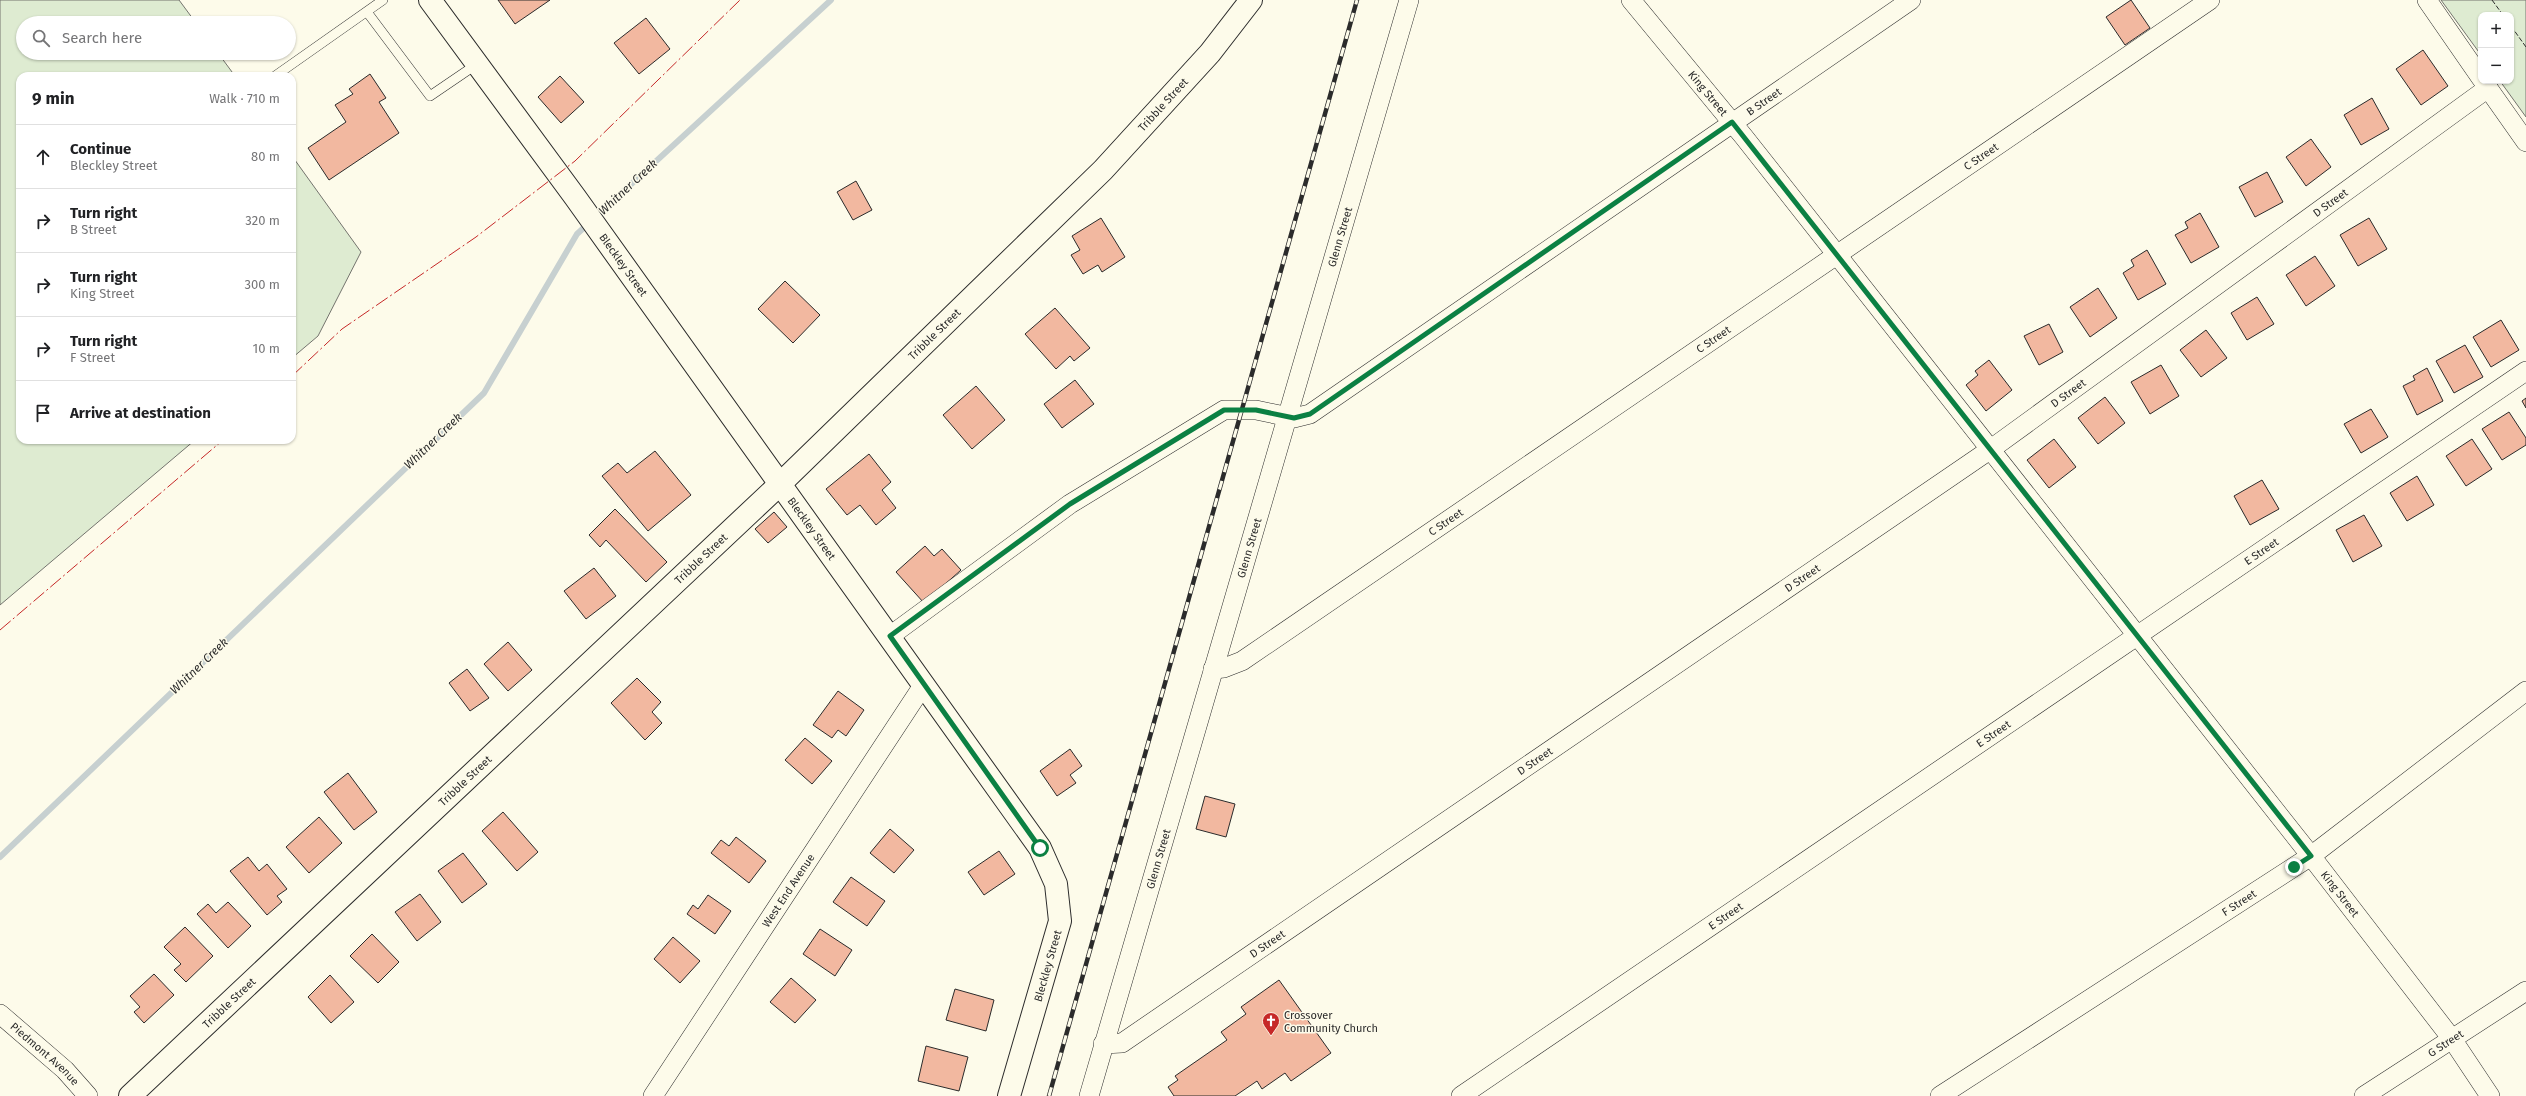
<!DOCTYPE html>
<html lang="en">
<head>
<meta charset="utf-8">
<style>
	:root { --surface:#fff; --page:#f6f6f6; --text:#202124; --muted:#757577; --line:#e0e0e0 }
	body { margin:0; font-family:"Fira Sans",sans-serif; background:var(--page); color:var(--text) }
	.controls { position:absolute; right:12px; top:12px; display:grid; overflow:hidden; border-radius:8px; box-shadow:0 1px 3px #0004 }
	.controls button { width:36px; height:36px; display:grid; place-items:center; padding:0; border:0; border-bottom:1px solid var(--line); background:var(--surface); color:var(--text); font:20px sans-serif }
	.stop { position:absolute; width:12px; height:12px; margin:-9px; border:3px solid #0b8043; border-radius:50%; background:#fff }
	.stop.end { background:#0b8043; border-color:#fff; box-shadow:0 1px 4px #0008 }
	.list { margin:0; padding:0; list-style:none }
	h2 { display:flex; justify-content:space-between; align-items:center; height:52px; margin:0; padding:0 16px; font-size:17px }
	h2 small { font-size:13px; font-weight:400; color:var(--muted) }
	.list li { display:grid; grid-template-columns:26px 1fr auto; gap:12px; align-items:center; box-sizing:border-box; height:64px; padding:0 16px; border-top:1px solid var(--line) }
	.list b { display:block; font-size:15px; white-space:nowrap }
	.list p { margin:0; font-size:13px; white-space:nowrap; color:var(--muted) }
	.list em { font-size:13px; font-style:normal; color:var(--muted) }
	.icon { flex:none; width:22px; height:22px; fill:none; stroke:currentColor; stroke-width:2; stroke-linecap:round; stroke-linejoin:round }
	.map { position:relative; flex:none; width:2526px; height:1096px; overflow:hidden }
	.search { position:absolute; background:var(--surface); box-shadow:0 1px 3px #0004; left:16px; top:16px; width:280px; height:44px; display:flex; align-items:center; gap:10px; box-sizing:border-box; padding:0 14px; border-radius:22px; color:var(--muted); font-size:15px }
	.panel { position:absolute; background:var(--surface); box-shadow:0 1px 3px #0004; left:16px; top:72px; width:280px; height:372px; border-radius:12px }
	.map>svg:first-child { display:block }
</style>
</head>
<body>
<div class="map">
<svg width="2526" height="1096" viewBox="0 0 2526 1096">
	<rect width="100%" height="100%" fill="#fdfbea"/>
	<g fill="#deebd1" stroke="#74746e">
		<path d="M0 0H179L196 23H23V53H218L235 76H20V440H195L0 605Z"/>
		<path d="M2441 0H2526V117L2500 81H2511V15H2481V55Z"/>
		<path d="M292 156 361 252 318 336 292 358Z"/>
	</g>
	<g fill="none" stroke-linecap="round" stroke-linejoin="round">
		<path stroke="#c7d0d0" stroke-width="6" d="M0 857 484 393 577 234 831 0"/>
	</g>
	<g fill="#f2b8a0" stroke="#2b2b2b">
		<path d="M498 0H550L515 24Z"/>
		<path d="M2131 0 2150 28 2125 45 2106 17Z"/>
		<path d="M646 18 670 49 639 74 614 43Z"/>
		<path d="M2423 50 2448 86 2421 105 2396 69Z"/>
		<path d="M370 74 386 98 379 102 399 133 329 180 308 148 346 122 335 105 353 94 349 89Z"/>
		<path d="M560 76 584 102 561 123 538 97Z"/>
		<path d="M2372 98 2389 129 2361 145 2344 115Z"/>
		<path d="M2311 139 2331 167 2306 186 2286 157Z"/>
		<path d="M2267 172 2283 202 2255 217 2239 187Z"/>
		<path d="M856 181 872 210 853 220 837 192Z"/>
		<path d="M2200 213 2219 247 2191 263 2175 235 2188 228 2185 222Z"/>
		<path d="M1101 218 1125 257 1102 272 1098 265 1083 274 1071 255 1080 250 1072 236Z"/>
		<path d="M2369 218 2387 249 2358 266 2340 235Z"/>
		<path d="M2147 250 2166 284 2138 300 2123 273 2134 266 2131 260Z"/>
		<path d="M2315 256 2335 286 2306 306 2286 275Z"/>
		<path d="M785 281 820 315 793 343 758 309Z"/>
		<path d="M2098 288 2117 318 2090 337 2070 307Z"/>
		<path d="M2257 297 2274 324 2247 340 2231 313Z"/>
		<path d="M1055 308 1090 348 1074 361 1070 356 1056 369 1025 334Z"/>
		<path d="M2501 320 2519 350 2491 367 2473 337Z"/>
		<path d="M2049 324 2063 352 2039 365 2024 336Z"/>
		<path d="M2206 330 2227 358 2201 377 2180 350Z"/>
		<path d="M2465 345 2483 377 2454 393 2436 361Z"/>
		<path d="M1989 360 2012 390 1986 411 1966 385 1978 375 1975 371Z"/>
		<path d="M2161 365 2179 396 2150 414 2131 382Z"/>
		<path d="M2427 368 2443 401 2417 415 2403 386 2415 380 2413 376Z"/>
		<path d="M1075 380 1094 404 1062 428 1044 404Z"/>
		<path d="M976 386 1005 420 972 449 943 415Z"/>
		<path d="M2105 397 2125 423 2098 444 2078 418Z"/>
		<path d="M2526 398V408L2522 401Z"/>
		<path d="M2371 409 2388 437 2361 453 2344 424Z"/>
		<path d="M2509 412 2526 438V445L2502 460 2482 429Z"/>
		<path d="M2054 439 2076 467 2049 488 2027 460Z"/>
		<path d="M2472 439 2492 469 2466 486 2446 456Z"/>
		<path d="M655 451 691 495 648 531 602 476 618 463 627 473Z"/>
		<path d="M869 454 891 482 882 490 896 508 876 525 860 505 847 515 826 489Z"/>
		<path d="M2417 476 2434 505 2407 521 2390 493Z"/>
		<path d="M2262 480 2279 509 2250 525 2234 496Z"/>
		<path d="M615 509 667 562 646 582 606 540 600 547 589 535Z"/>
		<path d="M774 512 787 527 768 543 755 529Z"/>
		<path d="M2364 515 2382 546 2353 562 2336 530Z"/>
		<path d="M925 546 934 556 942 549 961 570 924 603 896 572Z"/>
		<path d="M594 568 616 596 586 619 564 591Z"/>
		<path d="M508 642 532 670 508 691 484 664Z"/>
		<path d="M467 669 489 698 470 711 449 683Z"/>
		<path d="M637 678 661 702 652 712 662 723 645 740 611 703Z"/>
		<path d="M838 691 864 710 846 736 838 730 832 738 813 725Z"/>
		<path d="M805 738 832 761 812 784 785 760Z"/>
		<path d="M1070 749 1082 766 1070 775 1076 783 1057 796 1040 771Z"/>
		<path d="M348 773 377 812 354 830 324 792Z"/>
		<path d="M1205 796 1235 804 1226 837 1196 829Z"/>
		<path d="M503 812 538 852 517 871 482 831Z"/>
		<path d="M319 817 342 843 309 873 286 847Z"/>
		<path d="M890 829 914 850 894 873 870 853Z"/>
		<path d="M736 837 766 861 749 883 711 853 721 840 729 846Z"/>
		<path d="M999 851 1015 874 984 895 968 872Z"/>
		<path d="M463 853 487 884 462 903 438 871Z"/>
		<path d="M248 857 259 871 267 864 287 889 277 896 282 902 267 915 230 871Z"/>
		<path d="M851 877 885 901 867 926 833 902Z"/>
		<path d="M420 894 441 922 417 941 395 912Z"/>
		<path d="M708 895 731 911 715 934 687 914 693 905 698 909Z"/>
		<path d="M228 902 251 926 228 948 197 914 208 904 216 913Z"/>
		<path d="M185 927 213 956 186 982 174 970 181 964 164 947Z"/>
		<path d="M820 929 852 950 835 976 803 954Z"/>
		<path d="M372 934 399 962 378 983 350 956Z"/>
		<path d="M673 937 700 961 680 983 654 959Z"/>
		<path d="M154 974 174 995 144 1023 134 1012 140 1007 130 996Z"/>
		<path d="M330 975 354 1002 331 1023 308 997Z"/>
		<path d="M791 978 816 1000 795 1023 770 1002Z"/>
		<path d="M1279 980 1331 1053 1291 1081 1285 1073 1262 1089 1257 1081 1235 1096H1174L1168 1087 1178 1080 1175 1076 1227 1040 1221 1032 1246 1014 1241 1007Z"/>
		<path d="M955 989 994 1000 986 1031 946 1020Z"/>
		<path d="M926 1046 968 1057 959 1091 918 1081Z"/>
	</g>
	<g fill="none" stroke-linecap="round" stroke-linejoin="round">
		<defs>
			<g id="service">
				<path d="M367 12 430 96 477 64"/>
				<path d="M275 76 383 0"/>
			</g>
			<g id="minor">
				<path id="s1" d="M1631 0 1744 137 2311 856 2452 1039 2490 1096"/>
				<path d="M2427 0 2481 78"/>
				<path d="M2483 81 2526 142"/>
				<path id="s2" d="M890 636 1070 504 1224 410H1256L1294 418 1310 414 1911 0"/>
				<path id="s3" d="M1213 669 1224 668 1242 661 2210 0"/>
				<path id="s4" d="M0 1014 65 1070 88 1096"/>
				<path id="s5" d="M1103 1044 1122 1043 1991 449 2488 88"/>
				<path id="s6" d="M653 1096 924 684"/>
				<path id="s7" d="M1089 1096 1409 0"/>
				<path id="s8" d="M1461 1096 2526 371"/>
				<path id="s9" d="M1940 1096 2311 856 2526 691"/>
				<path id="s10" d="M2364 1096 2526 991"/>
			</g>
			<g id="tertiary">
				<path id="s11" d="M430 0 575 197 1040 848 1056 884 1060 921 1009 1096"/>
				<path id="s12" d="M130 1096 779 485 1103 170 1210 53 1251 0"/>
			</g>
		</defs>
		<use href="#service" stroke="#2b2b2b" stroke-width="10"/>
		<use href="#minor" stroke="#2b2b2b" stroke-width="20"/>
		<use href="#tertiary" stroke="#2b2b2b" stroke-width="24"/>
		<use href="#service" stroke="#fdfbea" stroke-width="9"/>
		<use href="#minor" stroke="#fdfbea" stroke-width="19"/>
		<use href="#tertiary" stroke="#fdfbea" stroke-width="22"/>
		<defs>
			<path id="rail" d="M1049 1096 1357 0"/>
		</defs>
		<use href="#rail" stroke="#2b2b2b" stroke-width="4.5"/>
		<use href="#rail" stroke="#fdfbea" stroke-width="3" stroke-dasharray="9" stroke-linecap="butt"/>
		<g stroke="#2b2b2b" stroke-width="1" stroke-dasharray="5 2" stroke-linecap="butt">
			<path d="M2492 0 2503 15"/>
			<path d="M2511 26 2526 47"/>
		</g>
		<g stroke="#c62828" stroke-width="1" stroke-dasharray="14 3 2 3" stroke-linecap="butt">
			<path d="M292 376 342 329 476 237 575 161 740 0"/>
			<path d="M0 630 223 440"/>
		</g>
	</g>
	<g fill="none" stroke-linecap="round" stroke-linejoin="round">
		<path stroke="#0b8043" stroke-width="5" d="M1040 848 890 636 1070 504 1224 410H1256L1294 418 1310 414 1732 122 2311 856 2294 867"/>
	</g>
	<defs>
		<symbol id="church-pin" viewBox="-11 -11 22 30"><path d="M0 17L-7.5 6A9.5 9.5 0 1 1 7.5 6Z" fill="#c62828" stroke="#fdfbea"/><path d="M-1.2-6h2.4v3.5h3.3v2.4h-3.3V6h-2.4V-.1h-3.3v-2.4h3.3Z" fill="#fff"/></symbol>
	</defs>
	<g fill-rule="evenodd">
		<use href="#church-pin" x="1261" y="1011" width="20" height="27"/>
	</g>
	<g text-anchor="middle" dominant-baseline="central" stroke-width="3" stroke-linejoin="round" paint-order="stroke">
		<g font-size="11" fill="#2b2b2b" stroke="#fdfbea">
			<text stroke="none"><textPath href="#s1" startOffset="121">King Street</textPath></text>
			<text stroke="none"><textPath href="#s2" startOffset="1042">B Street</textPath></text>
			<text stroke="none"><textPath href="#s12" startOffset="1432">Tribble Street</textPath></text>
			<text stroke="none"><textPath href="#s3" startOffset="925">C Street</textPath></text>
			<text stroke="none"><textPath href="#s5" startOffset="1491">D Street</textPath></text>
			<text stroke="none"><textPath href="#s7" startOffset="895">Glenn Street</textPath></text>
			<text stroke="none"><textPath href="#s11" startOffset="328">Bleckley Street</textPath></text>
			<text stroke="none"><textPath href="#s12" startOffset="1108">Tribble Street</textPath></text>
			<text stroke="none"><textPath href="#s3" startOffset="601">C Street</textPath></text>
			<text stroke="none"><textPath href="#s5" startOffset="1167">D Street</textPath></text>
			<text stroke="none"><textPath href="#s3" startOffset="277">C Street</textPath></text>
			<text stroke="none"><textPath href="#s11" startOffset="652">Bleckley Street</textPath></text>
			<text stroke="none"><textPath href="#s7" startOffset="571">Glenn Street</textPath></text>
			<text stroke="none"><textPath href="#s8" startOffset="968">E Street</textPath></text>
			<text stroke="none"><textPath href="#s12" startOffset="784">Tribble Street</textPath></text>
			<text stroke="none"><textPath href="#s5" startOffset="843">D Street</textPath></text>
			<text stroke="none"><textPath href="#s8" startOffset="644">E Street</textPath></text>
			<text stroke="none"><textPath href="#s5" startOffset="519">D Street</textPath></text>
			<text stroke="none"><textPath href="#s12" startOffset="460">Tribble Street</textPath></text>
			<text stroke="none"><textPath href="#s7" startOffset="247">Glenn Street</textPath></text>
			<text stroke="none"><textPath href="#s6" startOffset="246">West End Avenue</textPath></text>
			<text stroke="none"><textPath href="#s1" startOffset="1141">King Street</textPath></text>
			<text stroke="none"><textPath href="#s9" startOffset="356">F Street</textPath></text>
			<text stroke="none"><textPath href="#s8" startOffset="320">E Street</textPath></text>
			<text stroke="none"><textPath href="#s5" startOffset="195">D Street</textPath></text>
			<text transform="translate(1048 966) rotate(-74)">Bleckley Street</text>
			<text stroke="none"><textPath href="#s12" startOffset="136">Tribble Street</textPath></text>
			<text stroke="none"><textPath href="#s10" startOffset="97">G Street</textPath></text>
			<text stroke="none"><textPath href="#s4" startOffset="60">Piedmont Avenue</textPath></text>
		</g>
		<g font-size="11" fill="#2b2b2b" stroke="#fdfbea" text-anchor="start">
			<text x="1284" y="1015">Crossover<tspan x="1284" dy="13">Community Church</tspan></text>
		</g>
		<g font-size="12" font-style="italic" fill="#2b2b2b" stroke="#fdfbea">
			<text transform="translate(628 187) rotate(-43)">Whitner Creek</text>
			<text transform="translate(433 441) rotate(-44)">Whitner Creek</text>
			<text transform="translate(199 666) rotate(-44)">Whitner Creek</text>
		</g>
	</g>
</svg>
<div class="controls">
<button>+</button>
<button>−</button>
</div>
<div class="stop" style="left:1040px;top:848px"></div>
<div class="stop end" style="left:2294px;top:867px"></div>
<div class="search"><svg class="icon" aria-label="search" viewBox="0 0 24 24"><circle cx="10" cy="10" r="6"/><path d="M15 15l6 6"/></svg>Search here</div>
<section class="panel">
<h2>9 min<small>Walk · 710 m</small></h2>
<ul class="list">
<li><svg class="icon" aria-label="ahead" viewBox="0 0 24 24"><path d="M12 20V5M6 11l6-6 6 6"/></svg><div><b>Continue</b><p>Bleckley Street</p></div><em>80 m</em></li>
<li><svg class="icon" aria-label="right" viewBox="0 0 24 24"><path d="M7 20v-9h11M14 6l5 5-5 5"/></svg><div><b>Turn right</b><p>B Street</p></div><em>320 m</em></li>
<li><svg class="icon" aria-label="right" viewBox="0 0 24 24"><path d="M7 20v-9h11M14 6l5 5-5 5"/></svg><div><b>Turn right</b><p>King Street</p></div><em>300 m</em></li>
<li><svg class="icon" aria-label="right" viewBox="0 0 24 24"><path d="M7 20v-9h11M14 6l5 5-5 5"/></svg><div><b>Turn right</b><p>F Street</p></div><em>10 m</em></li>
<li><svg class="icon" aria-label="arrive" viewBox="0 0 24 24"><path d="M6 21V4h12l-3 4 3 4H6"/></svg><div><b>Arrive at destination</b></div></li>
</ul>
</section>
</div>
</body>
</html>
